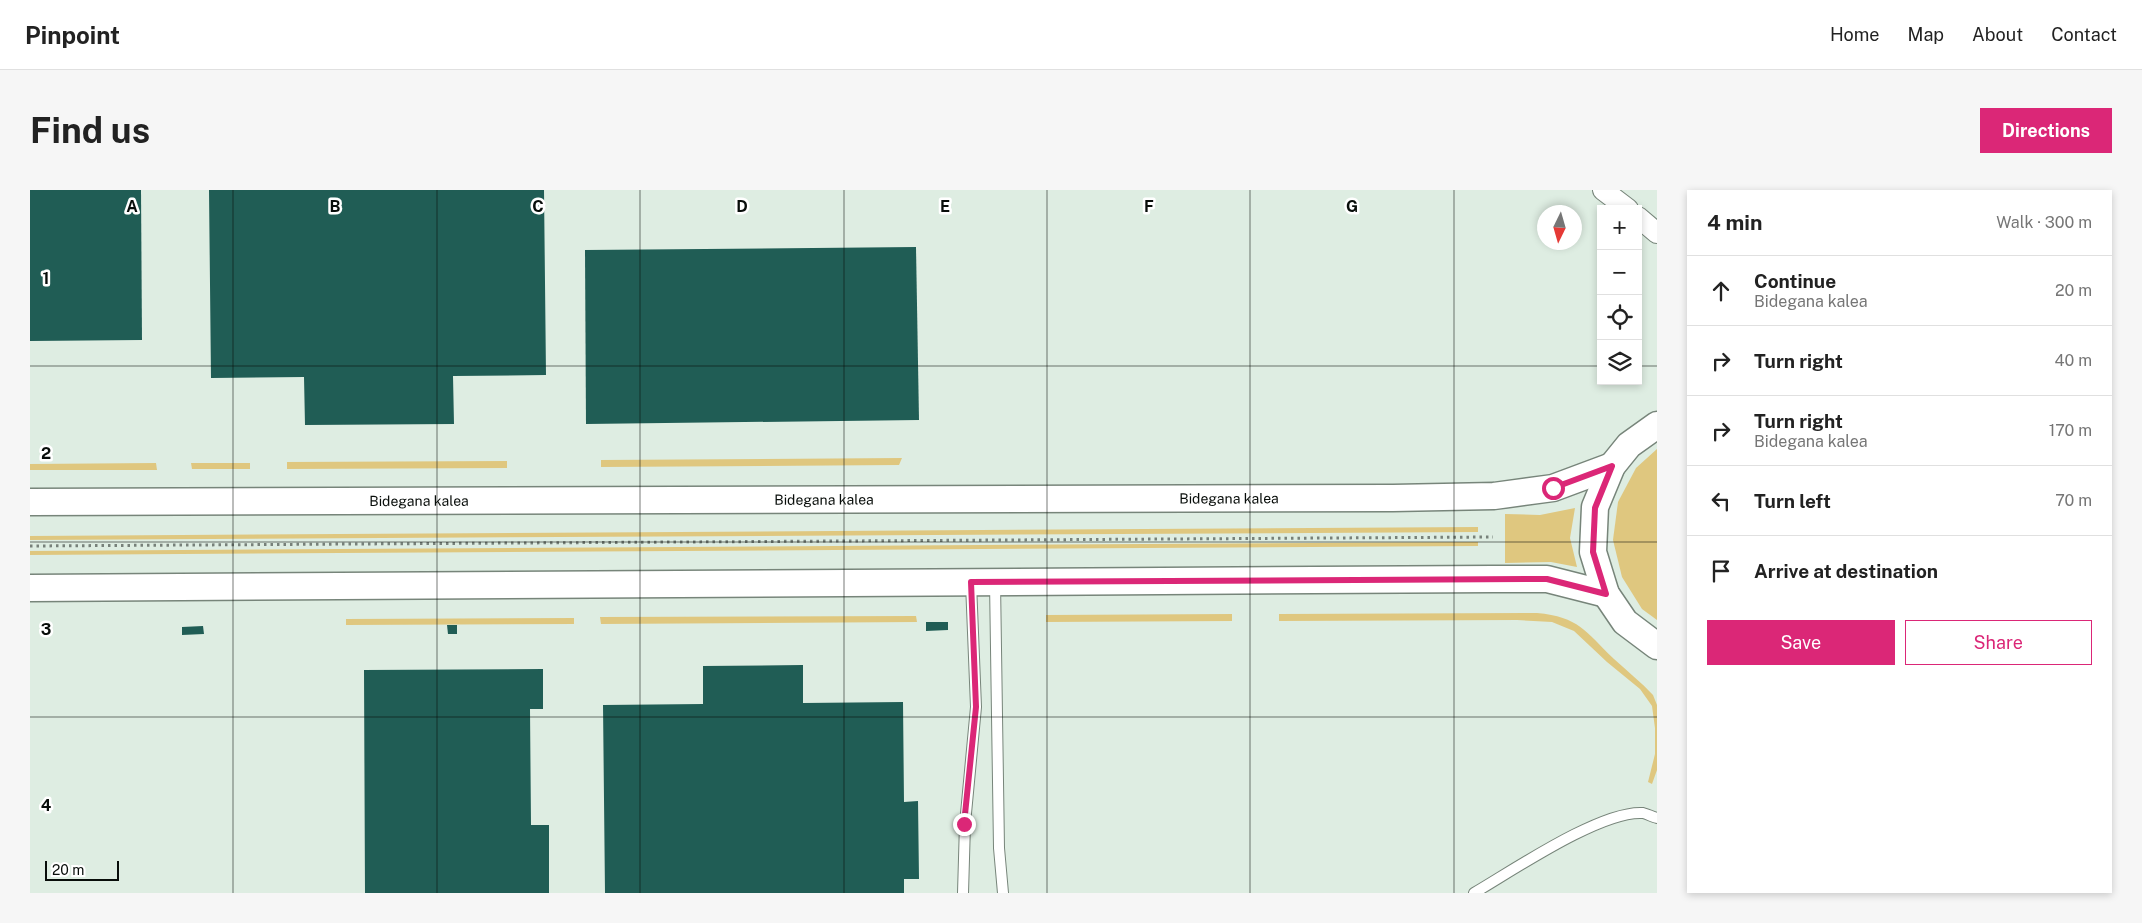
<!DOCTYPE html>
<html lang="en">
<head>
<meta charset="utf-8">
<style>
	:root { --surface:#fff; --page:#f6f6f6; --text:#222; --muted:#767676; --line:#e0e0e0; --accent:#db2777 }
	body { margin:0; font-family:"Public Sans",sans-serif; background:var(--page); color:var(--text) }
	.controls { position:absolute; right:15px; top:15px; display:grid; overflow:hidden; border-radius:0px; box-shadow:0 2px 8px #0003 }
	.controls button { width:45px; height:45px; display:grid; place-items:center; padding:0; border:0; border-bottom:1px solid var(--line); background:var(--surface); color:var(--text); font:25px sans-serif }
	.compass { position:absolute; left:1507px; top:15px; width:45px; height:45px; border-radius:50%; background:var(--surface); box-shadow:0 2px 8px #0003; rotate:185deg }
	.scale { position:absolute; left:15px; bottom:12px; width:74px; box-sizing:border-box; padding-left:5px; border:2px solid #080d0a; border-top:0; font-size:14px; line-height:18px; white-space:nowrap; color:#080d0a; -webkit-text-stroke:4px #fff; paint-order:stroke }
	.stop { position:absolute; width:15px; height:15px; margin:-11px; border:4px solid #db2777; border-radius:50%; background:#fff }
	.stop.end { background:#db2777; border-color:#fff; box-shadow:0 1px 5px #0008 }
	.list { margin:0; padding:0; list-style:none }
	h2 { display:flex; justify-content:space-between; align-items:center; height:65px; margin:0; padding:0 20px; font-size:21px }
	h2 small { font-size:16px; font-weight:400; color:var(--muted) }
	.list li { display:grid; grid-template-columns:32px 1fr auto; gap:15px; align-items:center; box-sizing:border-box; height:70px; padding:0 20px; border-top:1px solid var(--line) }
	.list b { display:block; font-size:19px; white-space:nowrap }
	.list p { margin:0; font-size:16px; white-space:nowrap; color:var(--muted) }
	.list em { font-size:16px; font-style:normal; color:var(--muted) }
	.actions { display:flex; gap:10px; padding:15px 20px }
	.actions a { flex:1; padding:11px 0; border:1px solid var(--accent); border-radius:0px; text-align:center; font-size:18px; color:var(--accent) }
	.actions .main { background:var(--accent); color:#fff }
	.icon { flex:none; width:28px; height:28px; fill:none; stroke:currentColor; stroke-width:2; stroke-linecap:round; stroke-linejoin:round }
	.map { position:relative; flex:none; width:1627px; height:703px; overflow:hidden; border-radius:0px }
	header { display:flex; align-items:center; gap:30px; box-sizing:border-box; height:70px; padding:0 25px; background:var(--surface); border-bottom:1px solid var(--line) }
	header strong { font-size:24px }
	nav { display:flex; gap:28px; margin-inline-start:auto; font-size:18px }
	.intro { display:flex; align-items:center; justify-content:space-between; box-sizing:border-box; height:120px; padding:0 30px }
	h1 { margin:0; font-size:35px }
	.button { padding:12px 22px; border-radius:0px; background:var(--accent); color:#fff; font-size:18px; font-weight:700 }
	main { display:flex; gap:30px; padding:0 30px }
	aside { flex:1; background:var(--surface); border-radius:0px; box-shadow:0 2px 8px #0003 }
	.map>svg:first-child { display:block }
</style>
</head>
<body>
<header>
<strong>Pinpoint</strong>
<nav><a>Home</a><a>Map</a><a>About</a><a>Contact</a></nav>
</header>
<div class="intro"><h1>Find us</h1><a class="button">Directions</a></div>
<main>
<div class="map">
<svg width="1627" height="703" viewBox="0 0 1627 703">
	<rect width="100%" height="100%" fill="#deede2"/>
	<g fill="#dfc77f">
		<path d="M1627 259V430L1612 419 1592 387 1583 350 1588 312 1606 278Z"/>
		<path d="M872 268 869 275 571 277V270Z"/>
		<path d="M477 271V278L257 279V272Z"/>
		<path d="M126 273 127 280H0V274Z"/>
		<path d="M161 273H220V279H162Z"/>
		<path d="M1545 318 1540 348 1547 377 1521 372 1475 373V324L1510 325Z"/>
		<path d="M1448 337V342L0 350V346Z"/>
		<path d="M1448 352V356L0 365V361Z"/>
		<path d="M1507 423C1549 427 1555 441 1584 469 1597 481 1611 492 1623 505L1627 515V580L1622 594 1618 592 1625 564V538L1622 516 1610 499 1577 472 1544 441 1522 432 1487 430 1249 431V424Z"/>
		<path d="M1202 424V431L1016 432V425Z"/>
		<path d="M886 426 887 432 571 434 570 427Z"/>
		<path d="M544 428V434L316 435V429Z"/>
	</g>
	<g fill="#205d55">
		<path d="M0 0H111L112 150 0 151Z"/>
		<path d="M179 0H514L516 185 423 186 424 234 275 235 274 187 181 188Z"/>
		<path d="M886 57 889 230 556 234 555 60Z"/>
		<path d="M896 432H918V440L896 441Z"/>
		<path d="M417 435H427V444H418Z"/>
		<path d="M173 436 174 444 152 445V437Z"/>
		<path d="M773 475V513L873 512 874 612 888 611 889 689H874V703H575L573 515 673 514V476Z"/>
		<path d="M513 479V519H500L501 635H519V703H335L334 480Z"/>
	</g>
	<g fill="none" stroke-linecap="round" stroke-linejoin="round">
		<defs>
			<g id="service">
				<path d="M965 392 969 658 973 703"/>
				<path d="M933 703 935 634 946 517 941 393"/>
				<path d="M1444 703C1482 681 1571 620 1613 623 1617 624 1623 627 1627 628"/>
			</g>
			<g id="minor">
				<path d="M1573 0 1598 19"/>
				<path d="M1608 27 1627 43"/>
			</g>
			<g id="tertiary">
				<path d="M1627 235 1599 255 1582 276 1565 317 1563 362 1576 404 1595 432 1627 456"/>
				<path id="s1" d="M0 312 1363 308 1464 306 1523 298 1582 276"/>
				<path d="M0 398 1463 389H1517L1576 404"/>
			</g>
		</defs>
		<use href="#service" stroke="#77857a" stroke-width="12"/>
		<use href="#minor" stroke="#77857a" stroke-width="22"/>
		<use href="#tertiary" stroke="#77857a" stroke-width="29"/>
		<path stroke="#77817a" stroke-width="3" stroke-dasharray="2.5 4" stroke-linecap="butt" d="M0 356 1463 347"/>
		<use href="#service" stroke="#fff" stroke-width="10"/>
		<use href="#minor" stroke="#fff" stroke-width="20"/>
		<use href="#tertiary" stroke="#fff" stroke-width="26"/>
	</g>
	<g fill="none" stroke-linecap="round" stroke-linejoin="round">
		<path stroke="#db2777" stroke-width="6" d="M934 634 946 517 941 392 1517 389 1576 404 1563 362 1565 318 1582 276 1523 298"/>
	</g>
	<path fill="none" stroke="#080d0a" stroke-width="1" stroke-opacity="0.55" d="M203 0V703M407 0V703M610 0V703M814 0V703M1017 0V703M1220 0V703M1424 0V703M0 176H1571M1608 176H1627M0 352H1627M0 527H1627"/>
	<g text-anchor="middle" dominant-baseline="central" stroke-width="5" stroke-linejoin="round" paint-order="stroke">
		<g font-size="14" fill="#080d0a" stroke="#fff">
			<text stroke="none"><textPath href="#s1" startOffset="1199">Bidegana kalea</textPath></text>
			<text stroke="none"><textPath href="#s1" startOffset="794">Bidegana kalea</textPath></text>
			<text stroke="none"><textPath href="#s1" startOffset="389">Bidegana kalea</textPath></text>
		</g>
	</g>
	<g font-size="16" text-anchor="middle" font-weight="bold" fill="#080d0a" stroke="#fff" stroke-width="5" stroke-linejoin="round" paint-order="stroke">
		<text x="102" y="22">A</text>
		<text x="305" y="22">B</text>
		<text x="508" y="22">C</text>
		<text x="712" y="22">D</text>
		<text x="915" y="22">E</text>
		<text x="1119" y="22">F</text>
		<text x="1322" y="22">G</text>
		<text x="16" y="94">1</text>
		<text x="16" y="269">2</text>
		<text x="16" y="445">3</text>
		<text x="16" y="621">4</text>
	</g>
</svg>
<div class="controls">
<button>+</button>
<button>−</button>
<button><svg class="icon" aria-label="locate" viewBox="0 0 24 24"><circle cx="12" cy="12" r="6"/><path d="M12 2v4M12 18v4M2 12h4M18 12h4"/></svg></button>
<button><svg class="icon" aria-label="layers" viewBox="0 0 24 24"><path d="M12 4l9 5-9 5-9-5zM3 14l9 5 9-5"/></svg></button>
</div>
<svg class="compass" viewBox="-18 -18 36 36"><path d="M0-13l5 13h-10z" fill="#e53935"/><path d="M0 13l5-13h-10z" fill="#767676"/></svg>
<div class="scale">20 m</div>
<div class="stop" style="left:1523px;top:298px"></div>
<div class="stop end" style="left:934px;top:634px"></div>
</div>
<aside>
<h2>4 min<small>Walk · 300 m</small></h2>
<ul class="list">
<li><svg class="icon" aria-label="ahead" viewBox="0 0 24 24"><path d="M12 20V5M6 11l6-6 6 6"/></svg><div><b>Continue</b><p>Bidegana kalea</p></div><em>20 m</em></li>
<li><svg class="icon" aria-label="right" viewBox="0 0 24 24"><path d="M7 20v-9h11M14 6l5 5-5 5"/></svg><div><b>Turn right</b></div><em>40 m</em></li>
<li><svg class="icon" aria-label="right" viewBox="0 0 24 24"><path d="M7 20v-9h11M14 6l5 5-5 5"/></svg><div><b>Turn right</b><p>Bidegana kalea</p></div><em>170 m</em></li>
<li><svg class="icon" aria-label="left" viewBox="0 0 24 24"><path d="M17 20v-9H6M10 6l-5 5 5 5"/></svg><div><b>Turn left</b></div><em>70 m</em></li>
<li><svg class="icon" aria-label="arrive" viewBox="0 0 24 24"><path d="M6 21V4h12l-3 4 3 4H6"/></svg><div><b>Arrive at destination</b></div></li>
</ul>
<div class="actions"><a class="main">Save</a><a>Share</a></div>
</aside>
</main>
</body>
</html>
